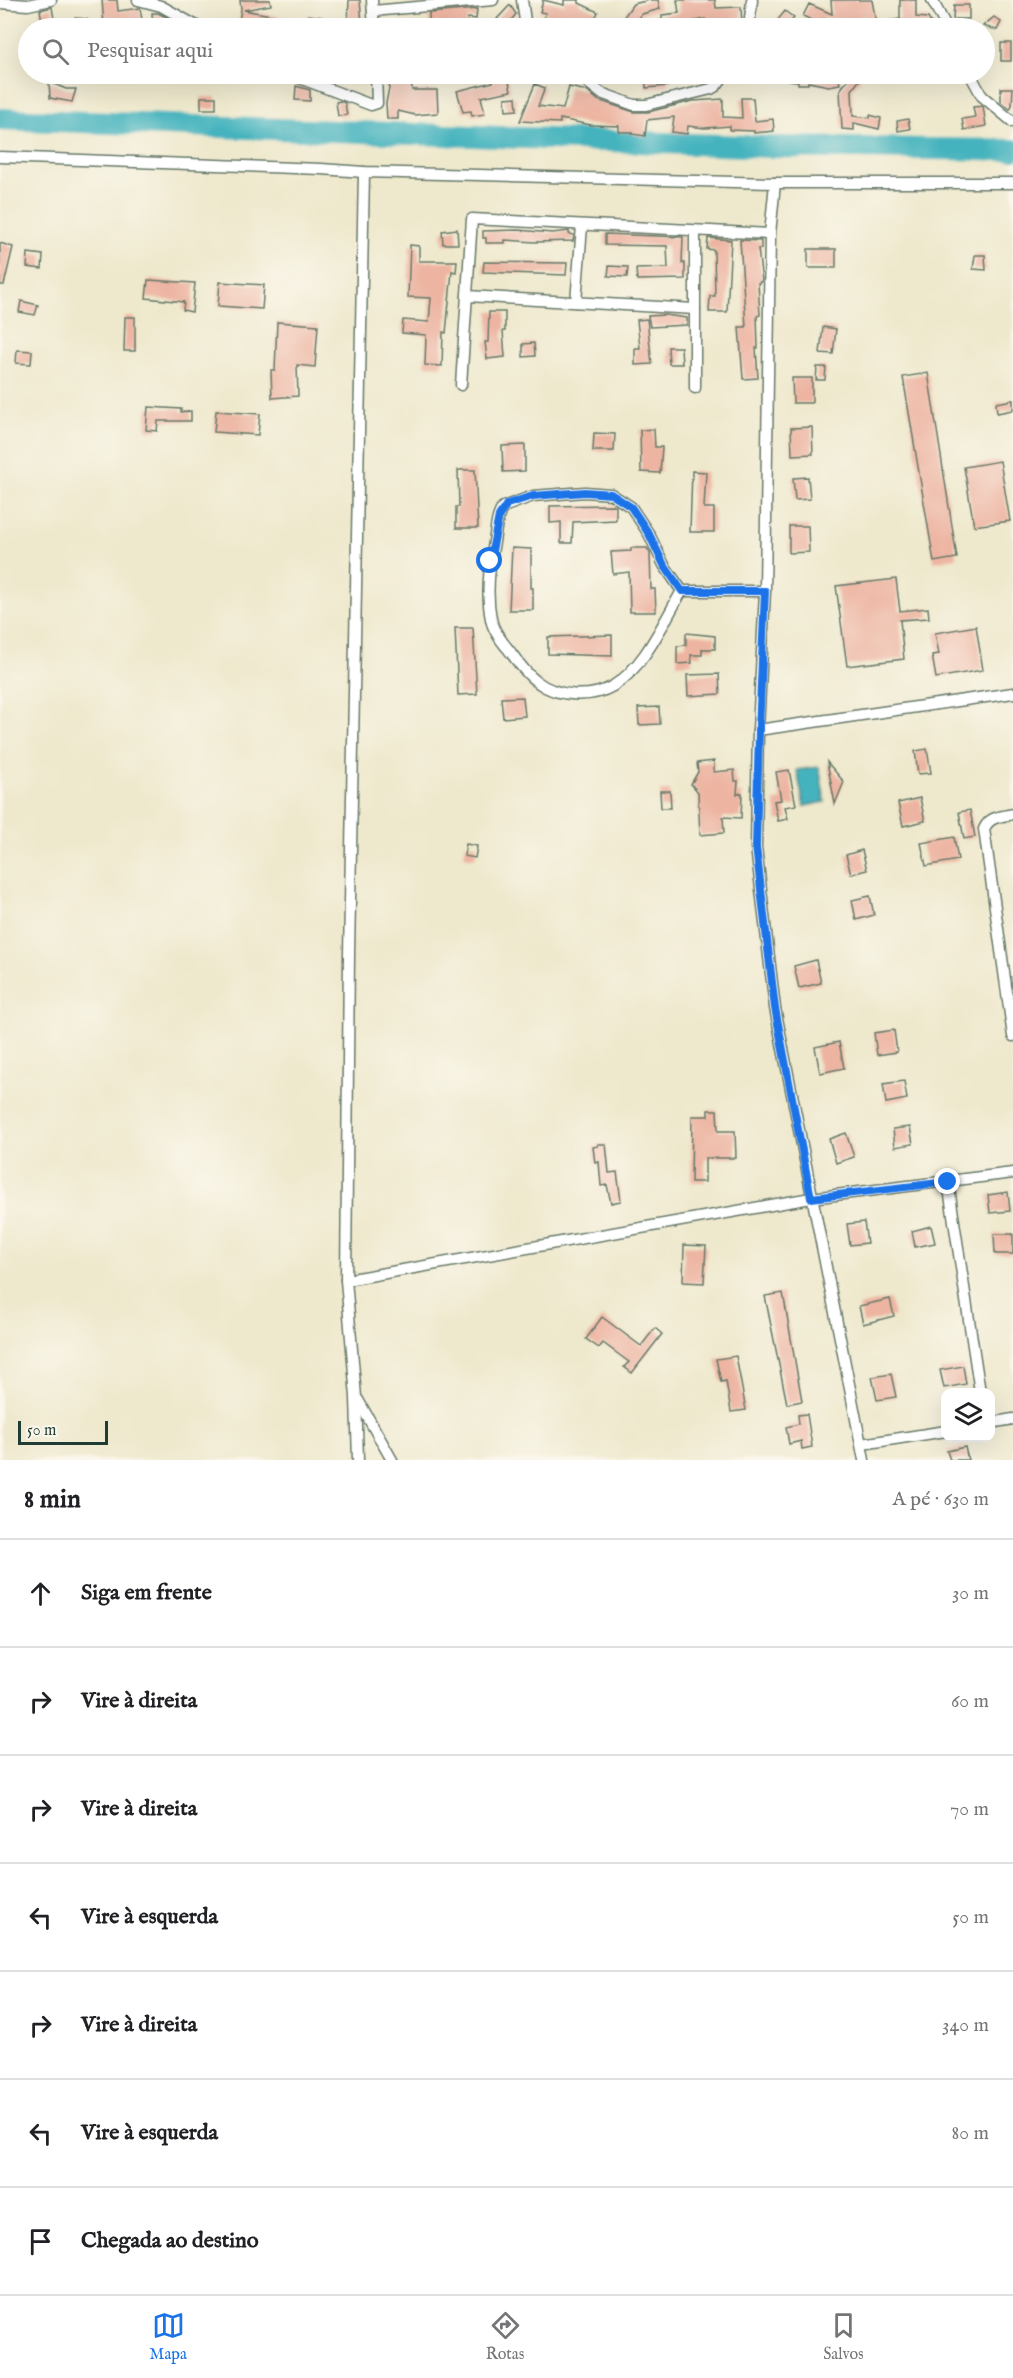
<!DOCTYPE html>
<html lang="pt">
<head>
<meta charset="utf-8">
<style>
	:root { --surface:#fff; --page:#f2f2f2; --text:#202124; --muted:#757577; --line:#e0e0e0; --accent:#1a73e8 }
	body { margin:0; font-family:"IM FELL English",serif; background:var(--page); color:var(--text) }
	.controls { position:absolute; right:18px; bottom:18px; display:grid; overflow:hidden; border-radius:12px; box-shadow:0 6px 24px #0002 }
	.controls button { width:54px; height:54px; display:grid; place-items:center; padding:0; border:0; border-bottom:2px solid var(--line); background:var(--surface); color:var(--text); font:30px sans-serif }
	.scale { position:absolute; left:18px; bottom:15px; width:90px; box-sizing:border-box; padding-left:6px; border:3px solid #1f3d34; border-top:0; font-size:16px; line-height:21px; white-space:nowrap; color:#1f3d34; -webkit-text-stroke:4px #fbf7ec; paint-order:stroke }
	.stop { position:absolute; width:18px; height:18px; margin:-14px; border:4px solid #1a73e8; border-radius:50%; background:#fff }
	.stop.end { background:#1a73e8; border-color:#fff; box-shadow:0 2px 6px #0008 }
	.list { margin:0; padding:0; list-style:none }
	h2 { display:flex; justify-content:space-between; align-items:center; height:78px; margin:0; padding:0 24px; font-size:26px }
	h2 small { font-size:20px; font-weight:400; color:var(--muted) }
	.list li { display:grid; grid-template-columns:39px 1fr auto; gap:18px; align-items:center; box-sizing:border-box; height:108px; padding:0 24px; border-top:2px solid var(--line) }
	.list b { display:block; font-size:22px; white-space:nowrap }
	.list em { font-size:20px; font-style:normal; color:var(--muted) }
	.icon { flex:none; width:33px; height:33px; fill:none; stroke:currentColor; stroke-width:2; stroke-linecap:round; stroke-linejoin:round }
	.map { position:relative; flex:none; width:1013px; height:1460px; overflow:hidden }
	.search { position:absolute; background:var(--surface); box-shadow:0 6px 24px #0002; left:18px; right:18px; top:18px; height:66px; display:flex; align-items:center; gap:15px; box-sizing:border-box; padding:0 21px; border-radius:33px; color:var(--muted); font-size:22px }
	.sheet { height:834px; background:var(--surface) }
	nav { display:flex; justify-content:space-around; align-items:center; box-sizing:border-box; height:84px; border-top:2px solid var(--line); background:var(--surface); font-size:16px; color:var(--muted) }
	nav a { display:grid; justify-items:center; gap:3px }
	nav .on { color:var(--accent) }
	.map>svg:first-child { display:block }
</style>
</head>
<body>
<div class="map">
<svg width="1013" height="1460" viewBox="0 0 1013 1460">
	<rect width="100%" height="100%" fill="#fbf7ec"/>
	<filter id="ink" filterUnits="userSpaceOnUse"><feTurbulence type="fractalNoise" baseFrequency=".0167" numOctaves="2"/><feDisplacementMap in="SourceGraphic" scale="12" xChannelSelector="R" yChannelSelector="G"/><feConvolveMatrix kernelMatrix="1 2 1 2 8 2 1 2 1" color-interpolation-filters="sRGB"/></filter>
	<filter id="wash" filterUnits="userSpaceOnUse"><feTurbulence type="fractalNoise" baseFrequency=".008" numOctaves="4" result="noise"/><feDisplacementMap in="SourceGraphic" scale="24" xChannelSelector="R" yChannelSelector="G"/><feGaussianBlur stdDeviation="1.35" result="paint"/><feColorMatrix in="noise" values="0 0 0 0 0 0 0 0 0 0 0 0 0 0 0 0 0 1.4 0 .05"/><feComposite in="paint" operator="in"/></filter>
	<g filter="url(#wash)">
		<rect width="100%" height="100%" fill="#eee8cc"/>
		<path fill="#44b3be" stroke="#327879" stroke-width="1.5" d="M819 767 825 802 804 806 797 770Z"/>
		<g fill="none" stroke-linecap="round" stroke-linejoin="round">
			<path stroke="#44b3be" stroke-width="22" d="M0 119 774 147 1012 150"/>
		</g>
		<g id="blocks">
			<g fill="#edb4a1">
				<path d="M102 0H117L118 11 140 8 142 20 104 25Z"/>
				<path d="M240 0H270L271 5 244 10 307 22 308 15 322 17 321 28 238 27 241 9Z"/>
				<path d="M349 0H360L362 24 348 23Z"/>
				<path d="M543 0 564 5V0H579V3L598 12 593 22H577L575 28H539L546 13 540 12Z"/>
				<path d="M650 0H658L660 9 642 14 633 26 623 18 633 4Z"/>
				<path d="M677 0H715L716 8 741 7 742 25 706 28 705 19 674 26V28H662V15L679 13Z"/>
				<path d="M831 0H872L876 23 900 19V0H916V17L928 18 934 28H876V24L842 28 841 19H821L819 24 803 16 809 4 832 14Z"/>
				<path d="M510 5 516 14 506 27 497 19Z"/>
				<path d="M954 5H969V19H953Z"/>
				<path d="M52 7 54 19 42 21 40 10Z"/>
				<path d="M477 9 476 19 468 18 466 28 445 24 429 23V13Z"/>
				<path d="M785 11 794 18 784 28 776 22Z"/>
				<path d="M152 13H158L168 18V28H153Z"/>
				<path d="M994 17 1001 22 997 30 983 26Z"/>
				<path d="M75 18 87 19 86 28H74Z"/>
				<rect x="1001" y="43" width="10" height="18"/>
				<path d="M492 74H504L505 78 508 77 511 91 481 97 485 114 472 116 471 111 463 112 457 91 493 82Z"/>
				<path d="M645 74H672L668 86 646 88Z"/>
				<path d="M788 74H823V78L838 75 840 84 829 86 808 82V84H798V81L787 80Z"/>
				<path d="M852 74 861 78 852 90 853 116 870 118V115L881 118 879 129 854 123V130L842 129 840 90Z"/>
				<path d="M411 77 412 90H437L438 113 415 115 398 111V119H387L386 103 391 78Z"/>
				<path d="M49 82 66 89H76L72 102 50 98Z"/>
				<path d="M535 84 545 88 538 106 563 109 569 87 587 91 598 100 634 112H648L693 101 723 99V117L742 118 741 98H753L755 121 773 119 774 131 754 133V131L730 130V126L705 128 688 126 687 134 672 132 674 117 647 120 645 136 632 134 633 132H619V126L591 125 560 119V123L520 121Z"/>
				<path d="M296 86 310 90V101L295 100Z"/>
				<path d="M1001 88H1013L1012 105 1010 109 1001 102Z"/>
				<rect x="201" y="97" width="15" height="12"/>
				<path d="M516 97 517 110 506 111 505 98Z"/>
				<path d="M340 101 345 103 347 115 338 116 336 102Z"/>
				<path d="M983 106 986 126 964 130 962 119 975 117 973 107Z"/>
				<path d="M908 119 910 129 898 131 897 121Z"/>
				<path d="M457 229 458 244H443L442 231Z"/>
				<path d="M518 230 552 233 569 231V234L574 235 573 241 535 242 505 240V243H486V238H483V231Z"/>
				<path d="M605 234 683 237 682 263H685V279L637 280 636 269 668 268 667 246 605 245Z"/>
				<path d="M708 238 731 240 727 312H709L710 296H715L714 250 707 249Z"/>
				<path d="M740 240 761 241V249H758L762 281 758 283 760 315 757 316 758 348H756L758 378 743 379 739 327H746Z"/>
				<path d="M0 243 13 247 4 285H0Z"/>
				<path d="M410 245 419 246V261H457L456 272 452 271 446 333 443 332 442 366 425 365 426 335 402 333 403 320 429 322 431 298 408 297Z"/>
				<rect x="808" y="249" width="28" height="19"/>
				<path d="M28 253 43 255 42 269 27 267Z"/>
				<path d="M975 255H985L986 270 973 269Z"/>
				<path d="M484 262 567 263 566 275 483 272Z"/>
				<path d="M609 266 628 267 627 277 608 276Z"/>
				<path d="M148 280 195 283 192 312 183 310 184 302 146 298Z"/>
				<path d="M220 282 264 285 262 309 218 306Z"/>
				<path d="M21 301 38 305 35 315 19 312Z"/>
				<path d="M489 312H505V331H503L505 357 487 359 485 342H488Z"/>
				<path d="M665 315 687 318V325L650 327 648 316Z"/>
				<path d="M125 317H135V351H124Z"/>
				<path d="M647 319 652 364 635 365V348H640L637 320Z"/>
				<path d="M277 322 318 325 315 367 297 365 298 396 272 398 271 370H275Z"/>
				<path d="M823 327 836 329 833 354 820 353Z"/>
				<path d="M534 343 535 356 523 357V344Z"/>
				<path d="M668 347H681L682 364H669Z"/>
				<path d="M17 350 32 351 31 364 16 363Z"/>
				<path d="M817 367H826L825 380H816Z"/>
				<path d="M928 373 957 558 934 562 903 377Z"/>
				<path d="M792 378H812V403H793Z"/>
				<path d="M1013 400V410L997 413 996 403Z"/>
				<path d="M148 407 181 409V412L191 411V421H158L157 431 146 430Z"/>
				<path d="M216 411 260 414 258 435 214 432Z"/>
				<path d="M812 427 813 454 792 455 791 428Z"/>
				<path d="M654 429 655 447H662L660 473 641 472 640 430Z"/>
				<path d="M594 433 615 434 614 451H593Z"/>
				<path d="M525 445V471L503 472 502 446Z"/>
				<path d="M1000 461 1010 521 974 526 964 467Z"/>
				<path d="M458 470H475L478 528H456V507H459Z"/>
				<path d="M692 471 706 472 704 508H714V532H690Z"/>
				<path d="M808 477 810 499 795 500 793 478Z"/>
				<path d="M613 505 616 506V520L573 522 572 543H561V522L550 523V506Z"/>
				<path d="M789 526H808L809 552 789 553Z"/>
				<path d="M512 548 531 549V588H533V610H509Z"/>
				<path d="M631 548H647L650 553 651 589H655L656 612H630L629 572 613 574 611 552 631 551Z"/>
				<path d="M896 579 900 611 928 608 929 618 900 620 904 659 847 666 836 586Z"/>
				<path d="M976 626 983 670 936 678 932 655 939 654 935 633Z"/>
				<path d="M455 628H473L477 694 458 695Z"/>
				<path d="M686 633 715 636V649H702V655H691L692 663 677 664V646L686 645Z"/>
				<path d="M612 635V656L548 654V637Z"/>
				<path d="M719 674 720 694 688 696 687 675Z"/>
				<path d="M523 697 525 716 503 718 501 698Z"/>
				<path d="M659 707 660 724 639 725 638 708Z"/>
				<path d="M927 749 931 773 918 774 915 751Z"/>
				<path d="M714 761V772L734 770 735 781H738L737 794 742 793 741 818 723 817 724 833 700 835 698 792 691 784 698 772 697 763Z"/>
				<path d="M827 762 844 782 835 804Z"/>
				<path d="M789 770 796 805 785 807 788 819 778 821 774 801 781 800 776 772Z"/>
				<path d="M660 791H670L671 808H661Z"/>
				<path d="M920 798 925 821 903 826 898 803Z"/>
				<path d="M970 810 975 837 964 839 959 812Z"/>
				<path d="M954 837 958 860 926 866 921 843Z"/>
				<path d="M466 844 477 846 475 858 464 856Z"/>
				<path d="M862 850 867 870 851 874 846 855Z"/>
				<path d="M870 896 874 915 856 920 852 900Z"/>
				<path d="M816 960 821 983 799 988 794 966Z"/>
				<path d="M894 1030 897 1052 877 1055 874 1033Z"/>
				<path d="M839 1042 844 1068 820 1073 815 1047Z"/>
				<path d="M904 1081 907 1099 886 1103 883 1084Z"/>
				<path d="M708 1110H717L718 1131H735L736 1158H705V1182H691L692 1116H708Z"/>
				<path d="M910 1127 913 1144 895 1147 893 1129Z"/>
				<path d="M846 1133 854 1157 836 1163 829 1139Z"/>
				<path d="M598 1144H606L609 1173 617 1172 621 1201 611 1203 607 1185 601 1186 599 1162 595 1163 593 1147 598 1146Z"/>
				<path d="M1008 1192 1010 1211 990 1213 988 1195Z"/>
				<path d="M864 1222 867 1243 850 1245 847 1224Z"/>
				<path d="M931 1226 935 1243 915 1247 912 1231Z"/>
				<path d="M994 1234H1013V1254H995Z"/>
				<path d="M684 1245 706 1246 704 1283 683 1282Z"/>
				<path d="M783 1293 802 1401 787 1404 765 1296Z"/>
				<path d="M890 1299 894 1316 863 1324 859 1306Z"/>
				<path d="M602 1317 641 1346 655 1328 662 1334 632 1373 624 1367 629 1362 603 1343 599 1348 586 1339Z"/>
				<path d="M736 1356 746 1410 731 1412 726 1381 721 1382 716 1359Z"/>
				<path d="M963 1366 966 1384 944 1388 940 1370Z"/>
				<path d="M891 1374 896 1397 877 1400 872 1377Z"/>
				<path d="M807 1414 812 1447 802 1449 801 1441 789 1444 786 1427 799 1424 798 1415Z"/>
				<path d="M965 1447 968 1460H950L947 1451Z"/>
			</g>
		</g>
	</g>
	<g filter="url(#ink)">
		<use href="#blocks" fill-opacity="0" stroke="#677969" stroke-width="1.5"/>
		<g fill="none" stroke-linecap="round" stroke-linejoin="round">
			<defs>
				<g id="street">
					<path d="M138 0 161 6 200 28"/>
					<path d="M372 0 374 28"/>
					<path d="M522 0 526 28"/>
					<path d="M932 0 947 28"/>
					<path d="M0 3 28 5 51 0"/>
					<path d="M373 11 493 0"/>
					<path d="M749 28 752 0"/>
					<path d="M289 74 371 105 377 103 376 74"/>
					<path d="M577 74 601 93 634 105H646L711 89 716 86 725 74"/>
					<path d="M970 74 982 96 1013 122"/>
					<path d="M0 157 321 169 364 172 775 183H1013"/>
					<path d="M775 183 770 234 765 591 758 730 756 847 775 1008 864 1460"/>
					<path d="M695 231V388"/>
					<path d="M467 296 695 309"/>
					<path d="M576 302 582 226"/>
					<path d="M461 385 472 219 770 234"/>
					<path d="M585 492 611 494 631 507 649 534 664 565 682 591C664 621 644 668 613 686 591 699 556 697 536 681 525 673 517 661 509 650 502 642 493 630 491 619 486 594 489 567 494 542 496 531 496 517 503 507L533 496Z"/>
					<path d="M682 591H765"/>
					<path d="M758 730 1013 693"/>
					<path d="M1013 814C1000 817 990 816 984 829L1013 1036"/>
					<path d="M948 1182 980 1392"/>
					<path d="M346 1280 811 1198 1013 1173"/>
					<path d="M358 1400 392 1460"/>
					<path d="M990 1423 1013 1419"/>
					<path d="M862 1444 946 1431"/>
					<path d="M358 1460 356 1397 346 1280 349 954 364 172"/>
				</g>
			</defs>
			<use href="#street" stroke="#677969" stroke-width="13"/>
			<use href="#street" stroke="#fff" stroke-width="10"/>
		</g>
	</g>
	<g fill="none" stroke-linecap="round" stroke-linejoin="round" filter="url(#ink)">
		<path stroke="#1a73e8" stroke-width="8" d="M490 561 499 516 507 504 533 496 585 492 611 494 631 507 649 534 664 565 682 591H765L759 730 756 847 775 1008 811 1198 948 1182"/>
	</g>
</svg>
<div class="controls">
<button><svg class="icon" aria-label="layers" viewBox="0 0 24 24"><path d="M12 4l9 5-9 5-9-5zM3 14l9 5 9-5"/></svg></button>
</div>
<div class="scale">50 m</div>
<div class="stop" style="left:490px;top:561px"></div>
<div class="stop end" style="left:948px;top:1182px"></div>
<div class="search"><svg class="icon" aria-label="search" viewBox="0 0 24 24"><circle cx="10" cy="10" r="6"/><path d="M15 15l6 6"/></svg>Pesquisar aqui</div>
</div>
<section class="sheet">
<h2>8 min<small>A pé · 630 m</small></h2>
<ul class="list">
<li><svg class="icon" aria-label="ahead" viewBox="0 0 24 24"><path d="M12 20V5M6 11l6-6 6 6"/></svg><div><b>Siga em frente</b></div><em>30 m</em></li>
<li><svg class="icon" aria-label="right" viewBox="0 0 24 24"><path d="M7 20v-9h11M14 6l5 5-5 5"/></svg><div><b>Vire à direita</b></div><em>60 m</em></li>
<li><svg class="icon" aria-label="right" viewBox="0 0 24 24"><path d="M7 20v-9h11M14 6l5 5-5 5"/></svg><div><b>Vire à direita</b></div><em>70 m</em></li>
<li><svg class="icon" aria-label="left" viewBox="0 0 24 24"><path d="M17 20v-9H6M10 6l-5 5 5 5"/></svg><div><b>Vire à esquerda</b></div><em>50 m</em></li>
<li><svg class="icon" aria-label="right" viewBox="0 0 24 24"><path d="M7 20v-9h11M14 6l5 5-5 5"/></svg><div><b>Vire à direita</b></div><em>340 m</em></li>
<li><svg class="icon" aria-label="left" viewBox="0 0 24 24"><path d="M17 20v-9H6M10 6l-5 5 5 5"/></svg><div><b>Vire à esquerda</b></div><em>80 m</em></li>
<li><svg class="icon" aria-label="arrive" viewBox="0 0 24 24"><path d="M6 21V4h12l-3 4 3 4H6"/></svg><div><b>Chegada ao destino</b></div></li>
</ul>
</section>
<nav>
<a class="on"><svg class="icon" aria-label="map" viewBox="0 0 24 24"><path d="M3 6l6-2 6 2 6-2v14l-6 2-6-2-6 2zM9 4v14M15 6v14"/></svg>Mapa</a>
<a><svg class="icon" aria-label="directions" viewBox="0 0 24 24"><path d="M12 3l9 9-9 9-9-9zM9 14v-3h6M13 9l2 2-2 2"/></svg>Rotas</a>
<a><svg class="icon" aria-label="saved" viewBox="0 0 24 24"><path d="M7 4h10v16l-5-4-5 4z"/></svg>Salvos</a>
</nav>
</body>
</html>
